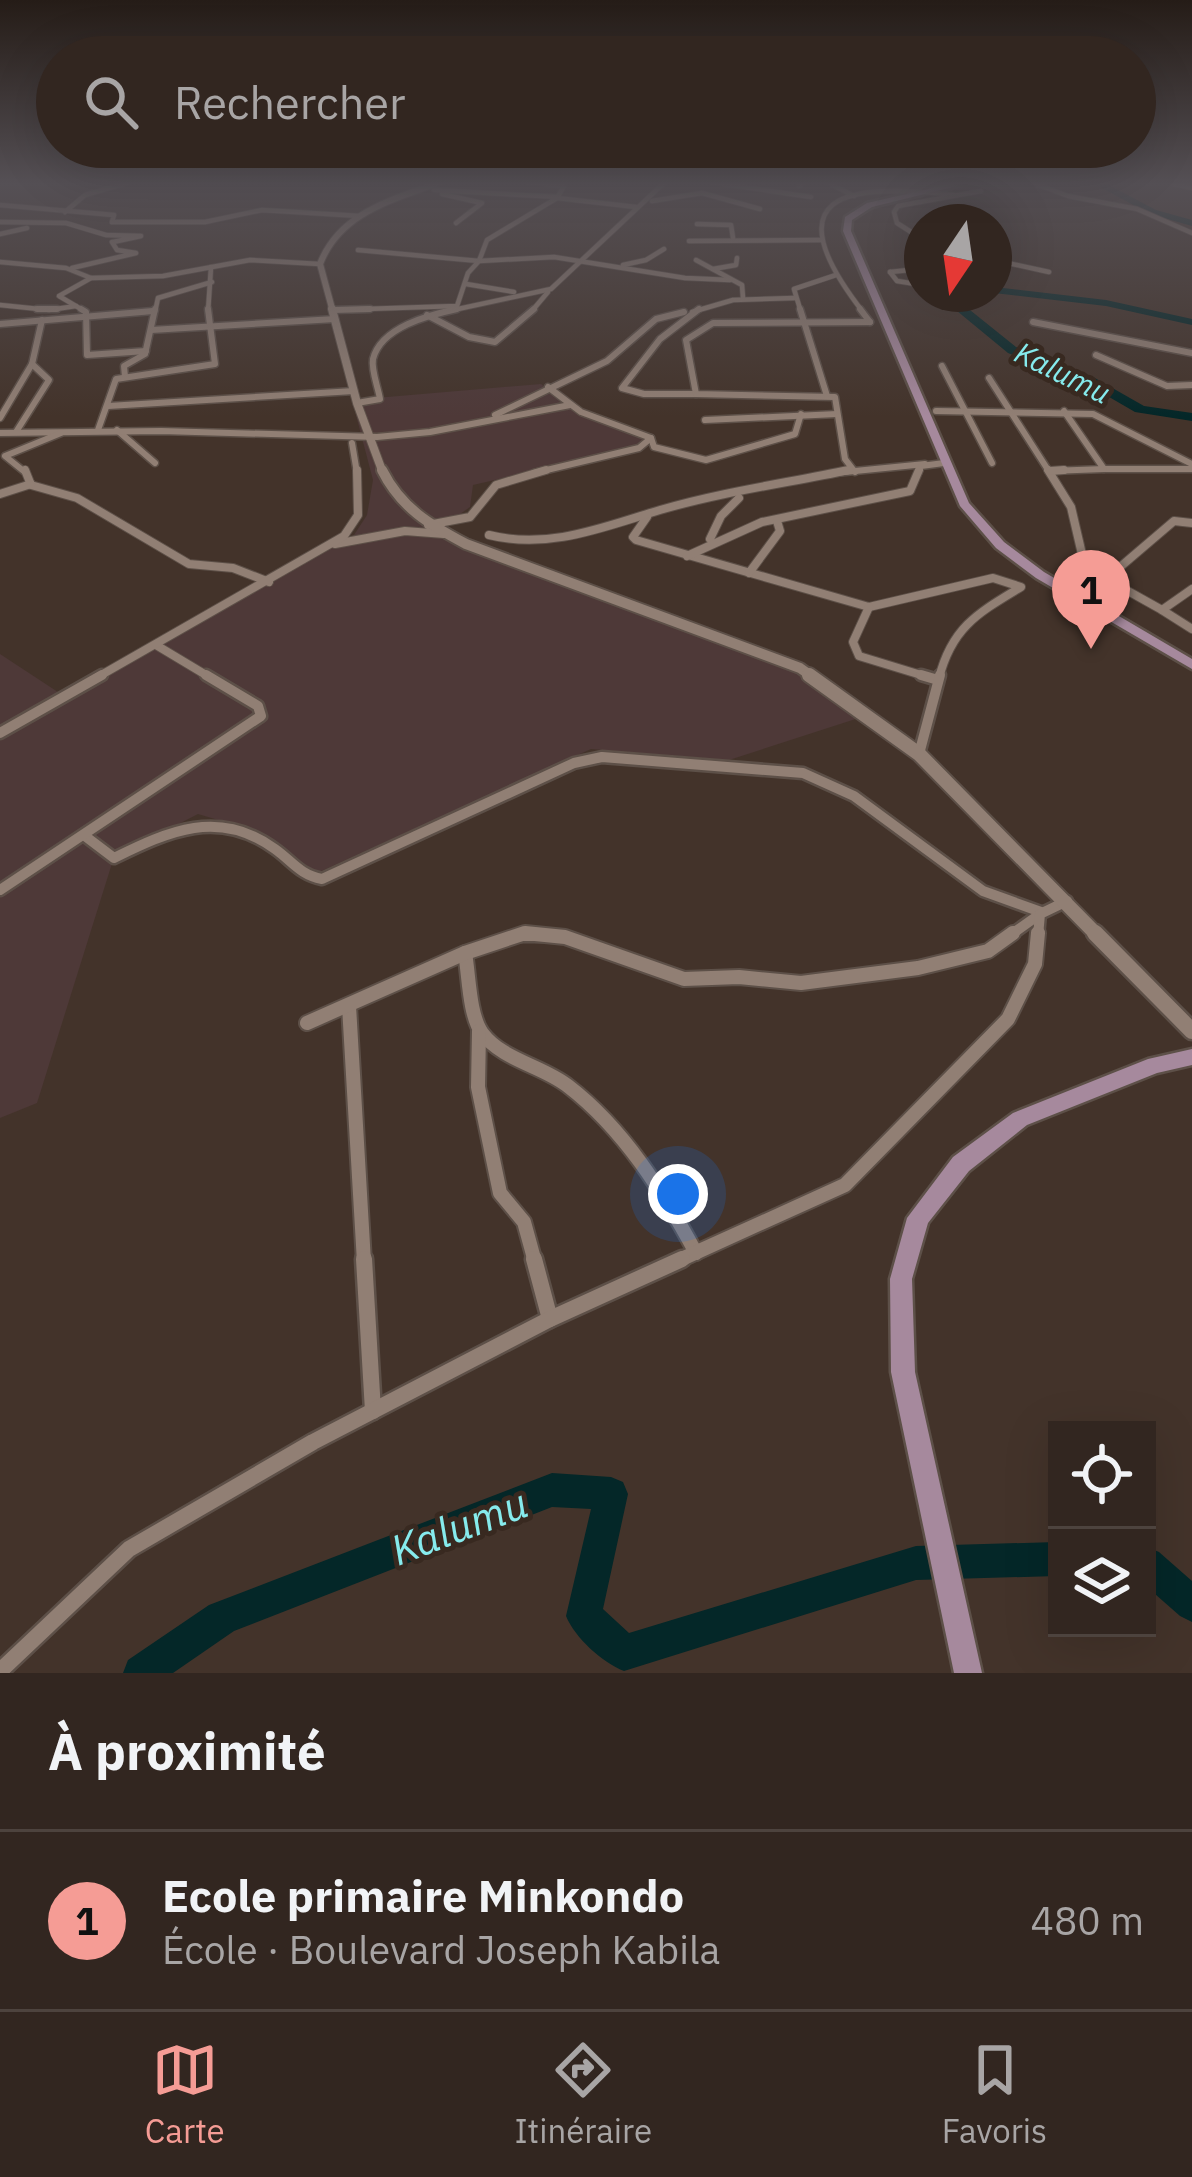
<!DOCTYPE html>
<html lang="fr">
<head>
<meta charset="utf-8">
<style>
	:root { --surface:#322620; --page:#3d322d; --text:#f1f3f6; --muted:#a8a5a5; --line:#4d433e; --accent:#f59c95 }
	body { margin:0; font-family:"IBM Plex Sans",sans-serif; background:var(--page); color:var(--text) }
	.controls { position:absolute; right:36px; bottom:36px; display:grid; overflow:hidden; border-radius:0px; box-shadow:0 12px 48px #0002 }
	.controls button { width:108px; height:108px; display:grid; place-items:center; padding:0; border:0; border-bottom:3px solid var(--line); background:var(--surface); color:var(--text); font:60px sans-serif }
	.compass { position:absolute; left:904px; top:204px; width:108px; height:108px; border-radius:50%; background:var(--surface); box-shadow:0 12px 48px #0002; rotate:193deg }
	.you { position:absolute; left:678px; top:1194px; width:42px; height:42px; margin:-30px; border:9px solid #fff; border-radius:50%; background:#1a73e8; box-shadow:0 0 0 18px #1a73e833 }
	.badge { display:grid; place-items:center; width:78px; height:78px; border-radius:50%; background:var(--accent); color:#111; font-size:39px; font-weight:700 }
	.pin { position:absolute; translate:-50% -99px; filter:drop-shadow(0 3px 6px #0008) }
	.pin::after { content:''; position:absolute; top:63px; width:42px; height:36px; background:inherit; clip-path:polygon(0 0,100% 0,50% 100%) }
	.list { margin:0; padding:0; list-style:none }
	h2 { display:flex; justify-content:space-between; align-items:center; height:156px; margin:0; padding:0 48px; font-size:51px }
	h2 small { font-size:39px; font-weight:400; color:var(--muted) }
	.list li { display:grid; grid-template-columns:78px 1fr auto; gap:36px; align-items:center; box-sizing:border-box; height:180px; padding:0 48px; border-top:3px solid var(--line) }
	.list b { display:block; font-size:45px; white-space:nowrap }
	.list p { margin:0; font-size:39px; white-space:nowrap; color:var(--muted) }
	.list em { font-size:39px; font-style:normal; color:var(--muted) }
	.icon { flex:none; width:66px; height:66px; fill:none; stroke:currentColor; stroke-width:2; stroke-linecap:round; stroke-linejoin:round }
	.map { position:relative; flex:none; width:1192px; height:1673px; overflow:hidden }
	.search { position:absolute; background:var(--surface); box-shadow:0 12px 48px #0002; left:36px; right:36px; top:36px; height:132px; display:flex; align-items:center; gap:30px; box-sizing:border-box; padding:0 42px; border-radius:66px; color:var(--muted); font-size:45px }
	.sheet { height:336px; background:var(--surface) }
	nav { display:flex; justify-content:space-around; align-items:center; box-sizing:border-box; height:168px; border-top:3px solid var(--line); background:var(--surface); font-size:33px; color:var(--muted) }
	nav a { display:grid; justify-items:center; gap:6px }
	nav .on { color:var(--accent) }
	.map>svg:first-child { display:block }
</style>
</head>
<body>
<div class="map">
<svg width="1192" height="1673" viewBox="0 0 1192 1673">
	<rect width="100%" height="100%" fill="#43332a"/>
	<path fill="#4e3938" d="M541 384 573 410 647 439 641 446 473 485 470 507 436 531 802 670 868 715 729 760 591 749 317 873 262 833 198 814 114 857 37 1103 0 1118V654L64 696 354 535 367 515 373 480 352 400Z"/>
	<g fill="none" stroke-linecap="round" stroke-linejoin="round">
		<g fill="#042728" fill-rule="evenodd">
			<path d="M1091 182H1103L1156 210 1192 220V226L1150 214Z"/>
			<path d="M994 287 1106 300 1192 319V325L1106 306 994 293Z"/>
			<path d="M944 294H956L960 302 1016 347 1093 377 1144 406 1192 413V421L1135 412 1085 383 1008 353 951 306Z"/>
			<path d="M552 1473 611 1477 623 1482 628 1494 603 1609 629 1633 916 1546 1057 1542V1576L916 1580 624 1671C602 1662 575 1638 566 1616L591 1509 552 1507 234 1631 173 1673H123L128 1660 209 1605Z"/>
			<path d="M1147 1547 1159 1552 1192 1581V1622L1180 1616 1147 1587Z"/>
		</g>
		<defs>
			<g id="minor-far5">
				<path d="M527 182 564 186 557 198"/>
				<path d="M710 182 811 197"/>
				<path d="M827 182 854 196"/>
				<path d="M1031 182 1068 196 1137 209 1192 233"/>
				<path d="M1174 184 1192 188"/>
				<path d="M799 186 805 182"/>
				<path d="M434 190 559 197"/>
				<path d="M442 194 482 203 456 223"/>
				<path d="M652 201 702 193 760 209"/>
				<path d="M0 205 114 215 112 222"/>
				<path d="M65 212 85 195 130 182"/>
				<path d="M0 222 66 223 106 235 141 236 113 242"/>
				<path d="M112 222H205L262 210 360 216"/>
				<path d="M697 224 731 225 733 238"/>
				<path d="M0 234 27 228"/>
				<path d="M922 239 897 223 894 212 898 206 981 191"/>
				<path d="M689 241 821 240"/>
				<path d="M358 250 479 261 487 240 557 198 636 207"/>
				<path d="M696 260 742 285 743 298"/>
				<path d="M994 260 1049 272"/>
				<path d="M0 262 66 268 91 278 163 276 250 260 320 264"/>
				<path d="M623 265 646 260 664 249"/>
				<path d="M72 268 136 253 117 250 112 242"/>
				<path d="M713 269 736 265 737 258"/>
				<path d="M890 272 897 281 922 285"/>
				<path d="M890 272 919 269"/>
				<path d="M466 284 514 292"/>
				<path d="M0 305 49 310 76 306"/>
				<path d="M333 310 457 306 468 273 479 261 554 257 685 278 730 280"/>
				<path d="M86 312 59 296 91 278"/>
				<path d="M144 312 153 311"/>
				<path d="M155 312 158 298 212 282"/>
				<path d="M208 312 211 267"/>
				<path d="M444 312 551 289 665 182"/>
				<path d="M531 312 548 292"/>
				<path d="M692 312 733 300 795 298"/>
				<path d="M801 312 794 289 836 275"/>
				<path d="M863 312C772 195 843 182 954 195"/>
			</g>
			<g id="minor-far4">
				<path d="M37 309H57"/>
				<path d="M81 309 86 312 87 355 146 351"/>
				<path d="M800 309 827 396"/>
				<path d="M860 309 870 322"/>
				<path d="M333 310 370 309"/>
				<path d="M427 315 469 337 495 342 534 309"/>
				<path d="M1033 322 1192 353"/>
				<path d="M0 324 153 311"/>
				<path d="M151 330 335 319"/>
				<path d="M1096 355 1167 386 1192 385"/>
				<path d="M942 366 992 463"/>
				<path d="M125 377 124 366 145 354 155 309"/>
				<path d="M989 378 1050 473"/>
				<path d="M696 394H644L622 388 660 339 699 309"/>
				<path d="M357 403 380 399C378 387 371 370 373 359 381 327 429 315 457 309"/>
				<path d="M108 406 354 391"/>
				<path d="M936 411 1093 414 1192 464"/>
				<path d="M495 415 607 361 656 319 684 312"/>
				<path d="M0 418 32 364 42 320"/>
				<path d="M705 420 837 414"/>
				<path d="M98 430 116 379 215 364 208 309"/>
				<path d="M117 430 155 463"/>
				<path d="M16 432 49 380 32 364"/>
				<path d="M0 433 161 431 377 437 430 432 570 405"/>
				<path d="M651 438 654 447 706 460 795 434 801 414"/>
				<path d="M352 443 357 473"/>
				<path d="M1104 469H1192"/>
				<path d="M1050 471 1104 469 1064 411"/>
				<path d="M855 472 845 459 835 397 696 394 686 340 713 323 870 322"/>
				<path d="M26 473 5 456 61 433"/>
				<path d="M534 473 639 448 651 438 581 412 548 387"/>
				<path d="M835 473 925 464"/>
				<path d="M918 473 921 466 944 463"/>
			</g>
			<g id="minor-far3">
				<path d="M25 470 31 485 77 498 189 564 233 568 269 582"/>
				<path d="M1048 470 1071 507 1085 567 1162 610"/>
				<path d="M1050 471 1064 470"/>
				<path d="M0 494 31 484"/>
				<path d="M647 517 633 537 636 540 869 607 993 578 1021 587C978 613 952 627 939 678"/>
				<path d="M428 525 470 517 496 485 546 470"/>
				<path d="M489 535C549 550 603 527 660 510 721 492 787 483 849 470"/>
				<path d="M710 539 721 516 739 498"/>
				<path d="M335 544 405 531 444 534"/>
				<path d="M687 556 762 522 910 491 919 470"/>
				<path d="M749 573 780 531 777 521"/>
				<path d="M1106 579 1174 521 1192 523"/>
				<path d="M1192 589 1162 610 1192 629"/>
				<path d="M869 607 853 642 859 656 931 678"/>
				<path d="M156 645 211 678"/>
				<path d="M96 678 344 536 358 515 357 470"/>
			</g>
			<g id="minor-far2">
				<path d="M921 675 938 680"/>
				<path d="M0 733 102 675"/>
				<path d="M919 754 940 675"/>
				<path d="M85 836 114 858C169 831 219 808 275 849 292 861 300 875 322 879L574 763 602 757 803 773 854 796 983 891 1041 912"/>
				<path d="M0 890 261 716 258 706 206 675"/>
				<path d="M516 936H554"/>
				<path d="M1009 936 1040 914"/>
				<path d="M1038 936 1040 914 1067 901"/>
			</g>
			<g id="minor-far1">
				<path d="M465 953C469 975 469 1015 482 1033 502 1060 543 1066 568 1086 624 1129 663 1192 696 1253"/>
				<path d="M349 1006 364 1262"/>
				<path d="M307 1023 465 953 525 933 565 937 684 979 739 977 801 983 918 968 988 951 1013 933"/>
				<path d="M479 1031 478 1087 500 1193 524 1222 535 1262"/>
				<path d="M675 1262 845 1185 1008 1019 1035 964 1038 933"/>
			</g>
			<g id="minor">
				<path d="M364 1259 373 1411"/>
				<path d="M534 1259 550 1319"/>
				<path d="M0 1671 129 1549 313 1442 550 1319 682 1259"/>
			</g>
			<path id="tertiary-far4" d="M333 312 320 264C340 212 393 200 440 182"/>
			<path id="tertiary-far3" d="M332 309 357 403 383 473"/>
			<path id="tertiary-far2" d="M382 470C401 508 430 525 466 544L800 668 814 678"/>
			<path id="tertiary-far1" d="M809 675 919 754 1098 936"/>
			<path id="tertiary" d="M1095 933 1192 1031"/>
			<g id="secondary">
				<path d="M959 182H973L872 207 852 220 851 231 969 503 1004 542 1044 572 1192 659V669L1036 578 996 548 960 506 843 231 845 217 867 203Z"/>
				<path d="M1192 1049V1065L1157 1073 1027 1125 969 1171 928 1223 912 1279 915 1372 982 1673H954L891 1372 890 1279 907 1218 953 1157 1013 1113 1148 1059Z"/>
			</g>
		</defs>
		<use href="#minor-far5" stroke="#5d5048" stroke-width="6"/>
		<use href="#minor-far4" stroke="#5d5048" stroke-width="9"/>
		<use href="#minor-far3" stroke="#5d5048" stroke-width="10"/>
		<use href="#minor-far2" stroke="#5d5048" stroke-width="15"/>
		<use href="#minor-far1" stroke="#5d5048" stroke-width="18"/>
		<use href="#minor" stroke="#5d5048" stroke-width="21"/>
		<use href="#tertiary-far4" stroke="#5d5048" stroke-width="8"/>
		<use href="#tertiary-far3" stroke="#5d5048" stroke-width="10"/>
		<use href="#tertiary-far2" stroke="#5d5048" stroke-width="14"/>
		<use href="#tertiary-far1" stroke="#5d5048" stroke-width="18"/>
		<use href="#tertiary" stroke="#5d5048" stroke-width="21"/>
		<use href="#secondary" stroke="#5d5048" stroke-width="5"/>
		<use href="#minor-far5" stroke="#917f74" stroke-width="4.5"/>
		<use href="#minor-far4" stroke="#917f74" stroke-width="6"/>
		<use href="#minor-far3" stroke="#917f74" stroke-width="8"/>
		<use href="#minor-far2" stroke="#917f74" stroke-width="10"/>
		<use href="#minor-far1" stroke="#917f74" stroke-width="14"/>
		<use href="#minor" stroke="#917f74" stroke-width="16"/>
		<use href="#tertiary-far4" stroke="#917f74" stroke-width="6"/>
		<use href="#tertiary-far3" stroke="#917f74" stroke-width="8"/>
		<use href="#tertiary-far2" stroke="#917f74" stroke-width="10"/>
		<use href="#tertiary-far1" stroke="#917f74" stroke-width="14"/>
		<use href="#tertiary" stroke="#917f74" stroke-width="16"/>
		<use href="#secondary" fill="#a6899d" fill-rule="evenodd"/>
	</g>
	<linearGradient id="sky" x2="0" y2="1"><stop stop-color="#251c17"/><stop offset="0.44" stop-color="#555055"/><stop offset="1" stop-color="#555055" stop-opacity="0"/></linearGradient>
	<rect width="1192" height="417" fill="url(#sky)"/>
	<g text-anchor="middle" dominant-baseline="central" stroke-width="10" stroke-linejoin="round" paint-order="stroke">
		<g font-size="30" font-style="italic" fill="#86ebed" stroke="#382920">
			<text transform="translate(1063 372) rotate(26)">Kalumu</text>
		</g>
		<g font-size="42" font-style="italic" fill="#86ebed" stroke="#382920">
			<text transform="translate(459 1526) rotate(-21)">Kalumu</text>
		</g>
	</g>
</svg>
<div class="controls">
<button><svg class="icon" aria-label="locate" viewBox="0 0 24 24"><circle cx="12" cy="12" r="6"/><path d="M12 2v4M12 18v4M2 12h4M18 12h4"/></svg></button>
<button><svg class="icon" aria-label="layers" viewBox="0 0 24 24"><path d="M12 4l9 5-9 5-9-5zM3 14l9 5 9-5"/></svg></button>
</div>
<svg class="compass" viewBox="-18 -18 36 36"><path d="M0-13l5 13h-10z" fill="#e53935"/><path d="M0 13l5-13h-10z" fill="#a8a5a5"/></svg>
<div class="you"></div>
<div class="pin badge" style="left:1091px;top:649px">1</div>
<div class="search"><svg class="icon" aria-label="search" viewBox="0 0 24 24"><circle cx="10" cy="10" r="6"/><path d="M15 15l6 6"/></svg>Rechercher</div>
</div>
<section class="sheet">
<h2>À proximité<small></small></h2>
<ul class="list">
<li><span class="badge">1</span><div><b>Ecole primaire Minkondo</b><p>École · Boulevard Joseph Kabila</p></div><em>480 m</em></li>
</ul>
</section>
<nav>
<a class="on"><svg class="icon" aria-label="map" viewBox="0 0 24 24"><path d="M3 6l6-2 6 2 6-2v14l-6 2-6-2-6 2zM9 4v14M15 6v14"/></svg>Carte</a>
<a><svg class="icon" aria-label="directions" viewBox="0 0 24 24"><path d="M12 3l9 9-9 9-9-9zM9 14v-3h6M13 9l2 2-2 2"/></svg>Itinéraire</a>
<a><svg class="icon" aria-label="saved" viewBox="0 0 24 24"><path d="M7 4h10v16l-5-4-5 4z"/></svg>Favoris</a>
</nav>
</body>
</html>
